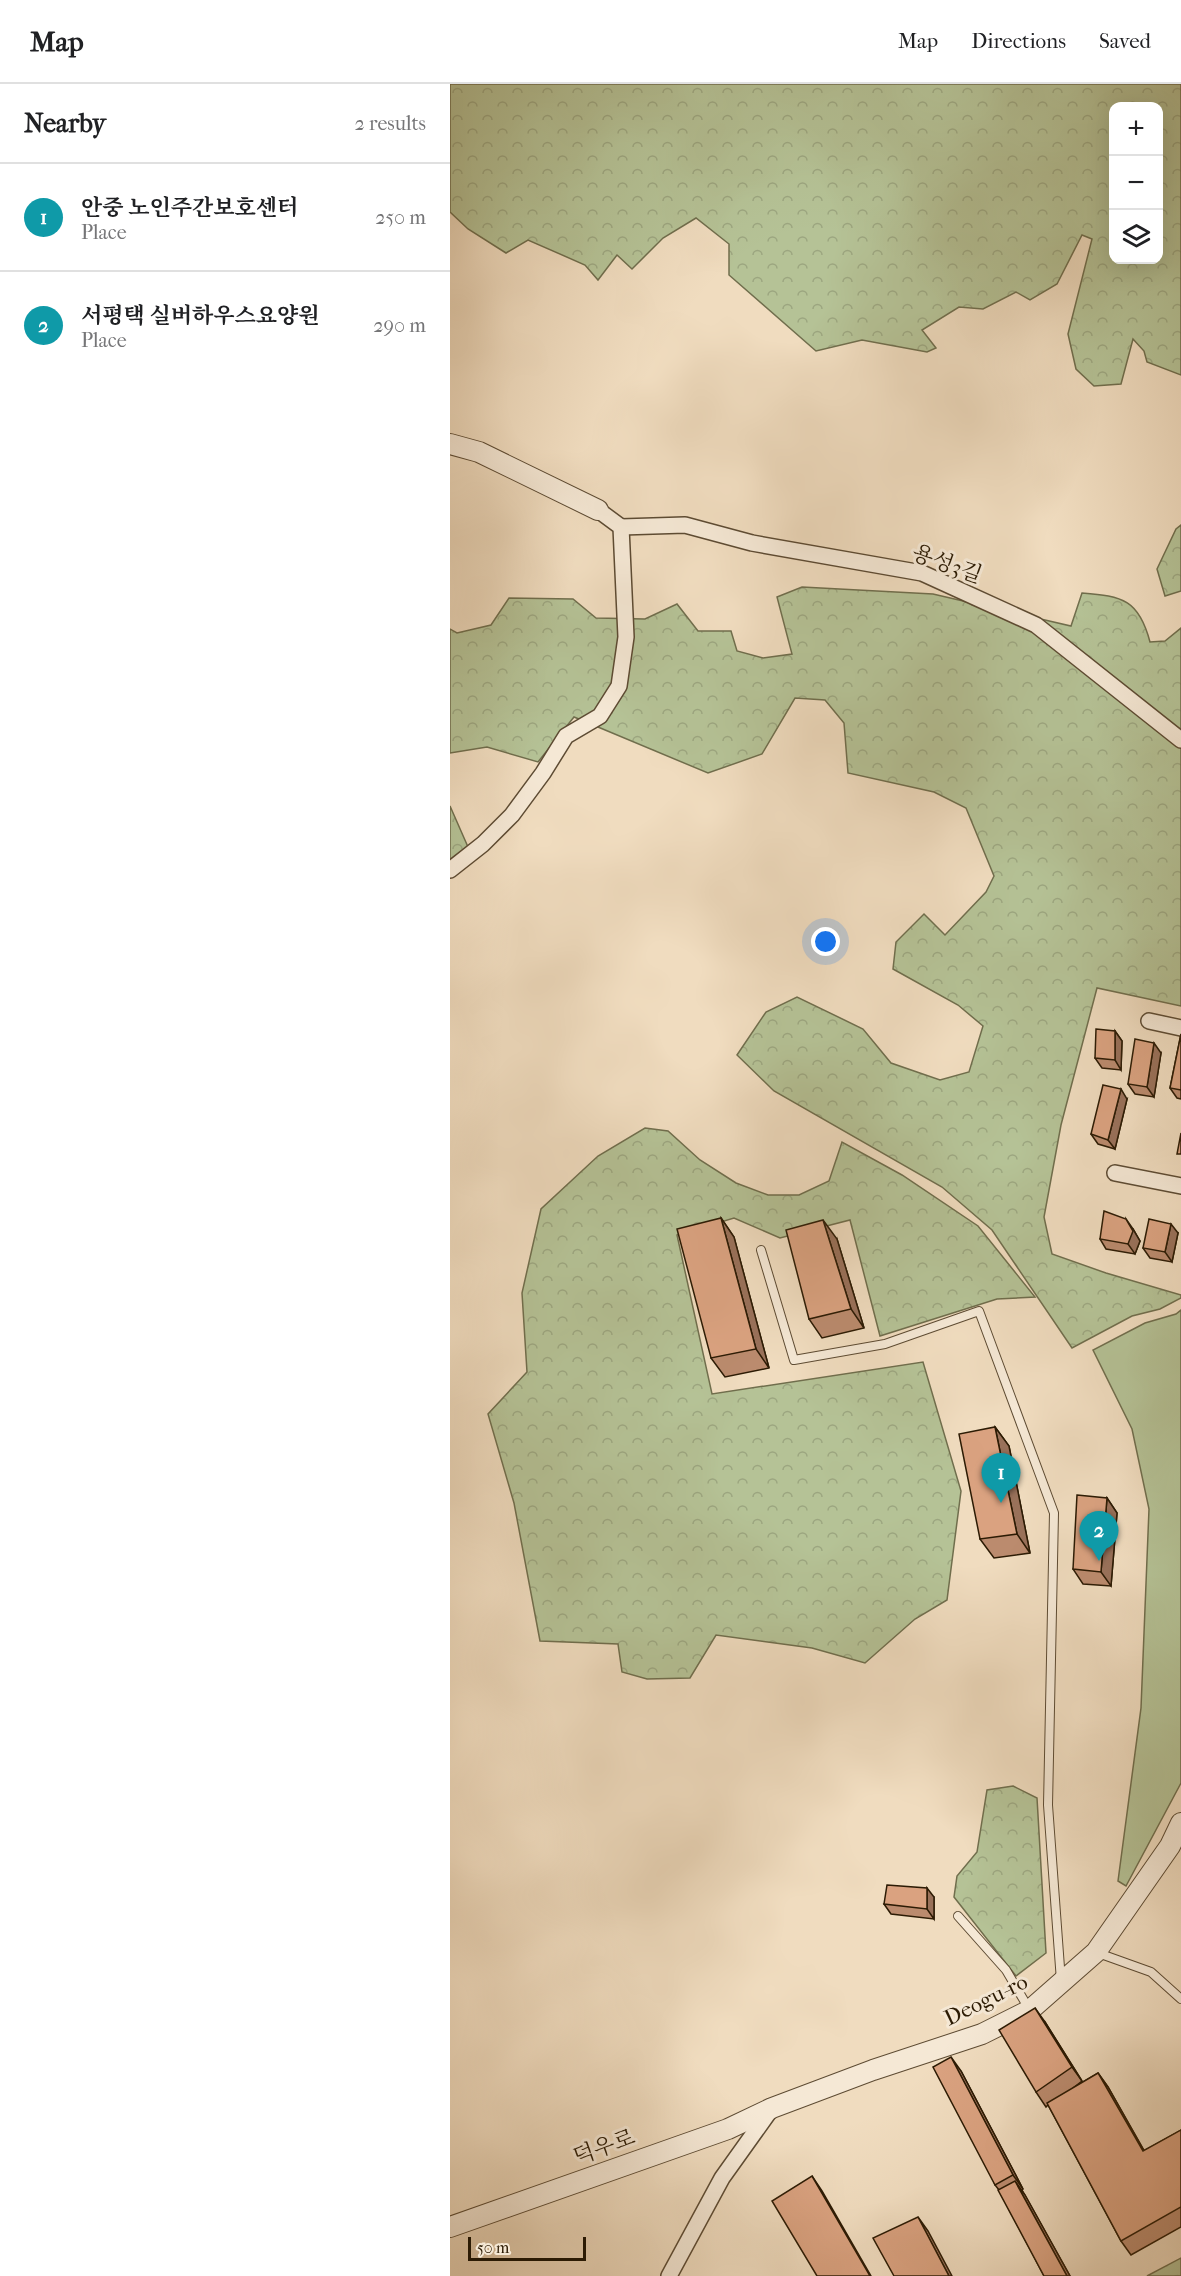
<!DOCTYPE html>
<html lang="en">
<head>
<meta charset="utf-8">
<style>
	:root { --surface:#fff; --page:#f6f6f6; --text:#202124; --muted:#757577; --line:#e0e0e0; --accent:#ea580c }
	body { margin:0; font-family:"IM FELL French Canon","Noto Serif KR",serif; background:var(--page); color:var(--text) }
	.controls { position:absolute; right:18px; top:18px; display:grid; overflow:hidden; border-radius:12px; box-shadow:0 6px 24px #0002 }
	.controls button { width:54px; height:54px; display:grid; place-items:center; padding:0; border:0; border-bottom:2px solid var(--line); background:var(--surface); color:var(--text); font:30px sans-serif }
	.scale { position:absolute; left:18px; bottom:15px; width:118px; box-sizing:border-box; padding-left:6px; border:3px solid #2c1b04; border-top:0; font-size:16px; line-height:21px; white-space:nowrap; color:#2c1b04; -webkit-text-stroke:4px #f5e8d5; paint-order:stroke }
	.you { position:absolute; left:376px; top:858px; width:21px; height:21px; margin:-15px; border:4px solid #fff; border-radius:50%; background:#1a73e8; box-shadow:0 0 0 9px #1a73e833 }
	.badge { display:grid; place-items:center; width:39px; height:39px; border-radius:50%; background:var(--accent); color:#fff; font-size:20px; font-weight:700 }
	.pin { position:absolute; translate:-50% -50px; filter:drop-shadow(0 2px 3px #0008) }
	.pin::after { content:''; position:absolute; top:32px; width:21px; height:18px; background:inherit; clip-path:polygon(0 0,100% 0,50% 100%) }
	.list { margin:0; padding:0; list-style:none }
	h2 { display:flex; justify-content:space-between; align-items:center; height:78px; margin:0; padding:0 24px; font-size:26px }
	h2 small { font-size:20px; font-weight:400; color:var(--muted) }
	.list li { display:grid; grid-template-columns:39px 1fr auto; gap:18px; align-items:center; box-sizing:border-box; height:108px; padding:0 24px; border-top:2px solid var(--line) }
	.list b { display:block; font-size:22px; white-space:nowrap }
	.list p { margin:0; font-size:20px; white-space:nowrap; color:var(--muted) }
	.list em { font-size:20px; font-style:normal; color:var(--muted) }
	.icon { flex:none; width:33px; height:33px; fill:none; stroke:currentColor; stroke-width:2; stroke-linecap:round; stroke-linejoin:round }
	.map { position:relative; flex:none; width:731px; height:2192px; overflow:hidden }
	header { display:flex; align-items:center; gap:36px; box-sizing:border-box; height:84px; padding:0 30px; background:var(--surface); border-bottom:2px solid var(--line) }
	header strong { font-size:28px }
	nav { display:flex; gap:33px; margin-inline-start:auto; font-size:21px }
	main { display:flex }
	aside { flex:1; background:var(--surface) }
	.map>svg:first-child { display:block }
</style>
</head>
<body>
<header>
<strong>Map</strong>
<nav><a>Map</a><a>Directions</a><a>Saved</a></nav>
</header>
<main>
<aside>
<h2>Nearby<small>2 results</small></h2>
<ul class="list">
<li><span class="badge" style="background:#0f9aa8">1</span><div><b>안중 노인주간보호센터</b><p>Place</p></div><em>250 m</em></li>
<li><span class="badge" style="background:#0f9aa8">2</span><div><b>서평택 실버하우스요양원</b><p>Place</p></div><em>290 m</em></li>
</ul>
</aside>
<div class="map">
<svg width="731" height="2192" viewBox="0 0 731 2192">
	<defs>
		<pattern id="forest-crowns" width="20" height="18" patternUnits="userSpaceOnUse" patternTransform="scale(1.5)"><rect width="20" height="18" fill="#b5c296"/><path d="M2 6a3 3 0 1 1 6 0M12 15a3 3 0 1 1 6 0" fill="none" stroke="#9ca680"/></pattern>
	</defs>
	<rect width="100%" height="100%" fill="#f0dcbf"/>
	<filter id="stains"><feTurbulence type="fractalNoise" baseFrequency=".00333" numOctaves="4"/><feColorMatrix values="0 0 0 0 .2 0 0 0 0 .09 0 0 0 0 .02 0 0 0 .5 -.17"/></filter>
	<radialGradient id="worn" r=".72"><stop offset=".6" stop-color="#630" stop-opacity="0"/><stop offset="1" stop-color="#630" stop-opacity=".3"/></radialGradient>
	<path fill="#b5c296" stroke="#706e4d" stroke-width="1.5" d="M731 1226V1699L676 1802 668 1797 691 1624 699 1425 682 1345 643 1266 695 1239 726 1230Z"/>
	<g fill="url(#forest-crowns)" stroke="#706e4d" stroke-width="1.5" fill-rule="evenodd">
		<path d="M0 0H731V291L697 278 694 267 683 255 671 300 644 302 626 285 618 250 642 155 632 151 607 200 580 216 566 208 533 225 509 223 472 246 486 264 477 268 412 256 366 267 279 191V160L246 134 213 154 182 185 167 171 148 196 135 181 78 156 56 169 18 145 0 128ZM664 22H708V176H664Z"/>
		<path d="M731 441V507L715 512 707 485 726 445Z"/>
		<path d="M352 503 483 510 621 542 632 509C673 512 689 516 700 558L715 557 731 544V922L647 904 611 1041 594 1133 602 1170 656 1189 731 1211V1214L710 1225 682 1232 622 1264 542 1146 492 1103 324 1007 287 971 316 928 347 913 413 945 441 979 490 996 519 988 533 942 508 921 443 885 446 858 474 830 495 851 536 808 544 792 516 724 484 708 398 689 394 639 375 616 345 614 312 670 258 689 124 633 88 678 37 663 0 669V545L7 549 41 541 59 514 123 515 146 534 195 535 227 520 248 547H281L287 567 313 574 342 570 327 513Z"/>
		<path d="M0 722 18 763 0 776Z"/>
		<path d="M195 1044 218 1047 250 1076 286 1099 318 1111H349L379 1097 392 1058 452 1091 528 1142 585 1213 547 1215 430 1252 400 1136 330 1154 284 1134 227 1151 262 1310 473 1278 511 1407 497 1516 465 1535 415 1579 362 1564 266 1551 240 1594 197 1595 172 1588 168 1560 90 1557 64 1419 38 1330 77 1288 72 1209 91 1125 148 1072Z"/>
		<path d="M563 1702 587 1714 596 1869 566 1892 504 1813 507 1792 527 1768 537 1706Z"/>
		<path d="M731 2174V2192H697Z"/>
	</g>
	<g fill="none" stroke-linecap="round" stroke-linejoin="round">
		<defs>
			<g id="service">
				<path d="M311 1166 344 1276 435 1260 529 1227 604 1429 598 1721 611 1897"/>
				<path d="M508 1832 556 1886 579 1925"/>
				<path d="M648 1869 701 1888 731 1915"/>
			</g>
			<g id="minor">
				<path d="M171 443 235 441 302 459 472 489 586 541 731 656"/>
				<path d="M0 786 33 760 62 731 93 689 116 652 150 632 169 602 176 553 171 443 148 426"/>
				<path d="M699 937 731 944"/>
				<path d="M665 1089 731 1102"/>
				<path d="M219 2192 272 2094 322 2024"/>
			</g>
			<g id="tertiary">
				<path d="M0 360 29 368 148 426"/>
				<path d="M0 2143 278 2045 322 2024 423 1986 532 1950 580 1926 646 1868 720 1762 731 1739"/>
			</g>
		</defs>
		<use href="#service" stroke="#5d4b33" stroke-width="10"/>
		<use href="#minor" stroke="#5d4b33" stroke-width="18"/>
		<use href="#tertiary" stroke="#5d4b33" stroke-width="22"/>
		<use href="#service" stroke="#f5e8d5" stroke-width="8"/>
		<use href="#minor" stroke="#f5e8d5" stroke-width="15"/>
		<use href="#tertiary" stroke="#f5e8d5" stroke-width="20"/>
	</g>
	<g fill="#bb8b6e" stroke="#2c1b04" stroke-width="1.5">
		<path d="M665 947 672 957 671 986 652 984 645 974Z"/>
		<path d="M731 950V1015L727 1014 720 1004Z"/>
		<path d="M711 969 704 1013 685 1010 678 1000Z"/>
		<path d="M677 1015 665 1065 648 1060 641 1050Z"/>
		<path d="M271 1134 284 1153 319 1284 275 1293 261 1274Z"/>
		<path d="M683 1145 690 1157 685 1170 656 1165 650 1155Z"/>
		<path d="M728 1149 722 1178 700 1174 693 1164Z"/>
		<path d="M387 1155 414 1244 372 1254 359 1235Z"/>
		<path d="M545 1343 559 1362 580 1469 544 1474 530 1455Z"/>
		<path d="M657 1414 667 1429 661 1502 633 1500 623 1485Z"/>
		<path d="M484 1813V1835L441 1830 434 1820Z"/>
		<path d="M595 1938 632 1997 623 2004 648 1989 658 2003 694 2067 731 2046V2143L681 2171 671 2157 598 2021 596 2023 586 2008Z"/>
		<path d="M511 1987 573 2105 572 2106 620 2192H594L549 2106 545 2101Z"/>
	</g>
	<g fill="#99715a" stroke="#2c1b04" stroke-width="1.5">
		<path d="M665 947 672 957 671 986 665 976Z"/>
		<path d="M704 959 711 969 704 1013 697 1003Z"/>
		<path d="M671 1005 677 1015 665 1065 658 1056Z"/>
		<path d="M271 1134 284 1153 319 1284 306 1265Z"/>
		<path d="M676 1135 683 1145 690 1157 685 1170 678 1160Z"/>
		<path d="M373 1136 387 1155 414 1244 401 1225Z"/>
		<path d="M721 1140 728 1149 722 1178 715 1168Z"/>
		<path d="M545 1343 559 1362 580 1469 567 1450Z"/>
		<path d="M657 1414 667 1429 661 1502 651 1488Z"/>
		<path d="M477 1804 484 1813V1835L477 1825Z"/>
		<path d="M585 1924 595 1938 632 1997 622 1983Z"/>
		<path d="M501 1973 511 1987 573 2105 563 2091Z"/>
		<path d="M648 1989 658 2003 703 2082 693 2067Z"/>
		<path d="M362 2092 372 2107 421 2192H420Z"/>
		<path d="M565 2097 575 2111 620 2192H617Z"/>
		<path d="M468 2133 478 2147 502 2192H499Z"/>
	</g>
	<g fill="#daa280" stroke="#2c1b04" stroke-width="1.5">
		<path d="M646 945 665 947V976L645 974Z"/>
		<path d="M731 950V1006L720 1004Z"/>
		<path d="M685 955 704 959 697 1003 678 1000Z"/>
		<path d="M653 1001 671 1005 658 1056 641 1050Z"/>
		<path d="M731 1049V1070H727Z"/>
		<path d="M654 1127 676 1135 683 1147 678 1160 650 1155Z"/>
		<path d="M271 1134 306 1265 261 1274 227 1145Z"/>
		<path d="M699 1135 721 1140 715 1168 693 1164Z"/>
		<path d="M373 1136 401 1225 359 1235 336 1146Z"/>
		<path d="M545 1343 567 1450 530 1455 509 1350Z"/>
		<path d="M627 1411 657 1414 651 1488 623 1485Z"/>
		<path d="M437 1801 477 1804V1825L434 1820Z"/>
		<path d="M585 1924 622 1983 586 2008 549 1946Z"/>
		<path d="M501 1973 563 2091 545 2101 483 1983Z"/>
		<path d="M648 1989 693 2067 731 2046V2123L671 2157 597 2019Z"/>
		<path d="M362 2092 420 2192H367L322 2117Z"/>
		<path d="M565 2097 617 2192H594L548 2106Z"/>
		<path d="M468 2133 499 2192H444L423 2154Z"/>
	</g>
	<g text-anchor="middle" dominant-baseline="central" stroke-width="6" stroke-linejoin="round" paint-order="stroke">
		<g font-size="22" fill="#2c1b04" stroke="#f5e8d5">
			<text transform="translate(497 480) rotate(20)">용성3길</text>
			<text transform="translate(536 1916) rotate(-26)">Deogu-ro</text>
			<text transform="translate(154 2063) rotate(-20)">덕우로</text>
		</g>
	</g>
	<rect width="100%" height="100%" filter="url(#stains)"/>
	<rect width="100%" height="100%" fill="url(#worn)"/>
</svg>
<div class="controls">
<button>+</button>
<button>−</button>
<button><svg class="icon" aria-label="layers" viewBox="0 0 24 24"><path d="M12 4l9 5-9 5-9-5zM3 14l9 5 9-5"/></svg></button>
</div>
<div class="scale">50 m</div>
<div class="you"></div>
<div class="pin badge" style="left:551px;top:1419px;background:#0f9aa8">1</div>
<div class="pin badge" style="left:649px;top:1477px;background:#0f9aa8">2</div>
</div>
</main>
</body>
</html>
